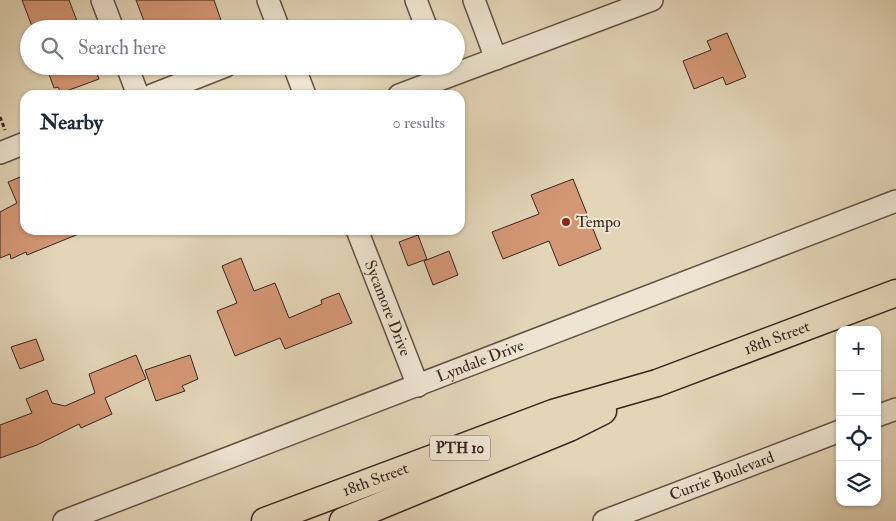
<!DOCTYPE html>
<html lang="en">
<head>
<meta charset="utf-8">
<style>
	:root { --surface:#fff; --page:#f2f2f3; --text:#1f2937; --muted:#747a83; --line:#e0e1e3 }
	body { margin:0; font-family:"IM FELL Double Pica",serif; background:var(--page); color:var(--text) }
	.controls { position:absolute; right:15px; bottom:15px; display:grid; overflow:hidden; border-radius:10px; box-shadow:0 1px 4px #0004 }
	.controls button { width:45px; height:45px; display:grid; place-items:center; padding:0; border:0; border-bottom:1px solid var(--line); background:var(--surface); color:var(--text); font:25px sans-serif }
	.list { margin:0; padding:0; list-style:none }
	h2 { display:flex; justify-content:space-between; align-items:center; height:65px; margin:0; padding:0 20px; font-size:21px }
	h2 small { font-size:16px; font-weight:400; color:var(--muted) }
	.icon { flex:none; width:28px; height:28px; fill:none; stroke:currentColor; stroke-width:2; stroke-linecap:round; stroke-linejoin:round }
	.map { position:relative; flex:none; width:896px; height:521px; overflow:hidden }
	.search { position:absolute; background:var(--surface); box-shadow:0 1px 4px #0004; left:20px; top:20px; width:445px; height:55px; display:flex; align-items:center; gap:12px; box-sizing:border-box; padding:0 18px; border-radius:28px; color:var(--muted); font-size:19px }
	.panel { position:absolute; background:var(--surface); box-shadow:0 1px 4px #0004; left:20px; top:90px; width:445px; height:145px; border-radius:15px }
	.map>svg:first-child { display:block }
</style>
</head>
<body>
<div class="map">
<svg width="896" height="521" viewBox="0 0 896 521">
	<rect width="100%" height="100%" fill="#e3d5b8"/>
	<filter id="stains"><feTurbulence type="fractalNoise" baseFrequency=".004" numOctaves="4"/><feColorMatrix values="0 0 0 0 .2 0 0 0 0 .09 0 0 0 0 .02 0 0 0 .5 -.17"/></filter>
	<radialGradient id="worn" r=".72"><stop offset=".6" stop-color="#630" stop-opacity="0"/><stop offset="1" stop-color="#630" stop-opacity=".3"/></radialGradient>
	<g fill="#d49776" stroke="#37251f">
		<path d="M22 0H69L80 29H33Z"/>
		<path d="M136 0H214L224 29H147Z"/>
		<path d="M727 33 746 77 726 85 723 77 694 89 683 61 711 50 707 41Z"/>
		<path d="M46 66H94L99 79 61 93 58 87 54 88Z"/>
		<path d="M25 175V230L86 231 27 255 26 252 11 259 10 254 0 258V212L17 203 8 182Z"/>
		<path d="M573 179 601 249 559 266 549 241 503 259 492 232 539 214 531 195Z"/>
		<path d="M418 235 427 259 408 266 399 242Z"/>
		<path d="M449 251 458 275 433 285 424 261Z"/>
		<path d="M241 258 254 291 275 283 289 318 322 304 321 300 339 293 352 323 285 349 280 338 235 356 217 311 237 303 222 266Z"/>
		<path d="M36 339 44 360 20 369 11 347Z"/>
		<path d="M136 355 146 379 105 398 112 414 81 428 79 424 37 445 0 458V425L32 413 26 399 47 390 52 403 65 406 95 393 89 374Z"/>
		<path d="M190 355 198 379 182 386 185 391 156 401 145 370Z"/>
	</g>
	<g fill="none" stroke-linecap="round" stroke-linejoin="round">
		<defs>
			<g id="minor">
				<path d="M102 0 113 29"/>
				<path d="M268 0 279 29"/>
				<path d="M416 0 427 29"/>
				<path d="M474 0 496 59"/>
				<path d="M127 66 138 95"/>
				<path d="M294 66 305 95"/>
				<path d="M152 95 226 66"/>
				<path d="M399 95 652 0"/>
				<path d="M0 153 25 143"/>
				<path id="s1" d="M357 230 418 386"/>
				<path d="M877 416 896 409"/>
				<path id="s2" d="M64 521 896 201"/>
				<path id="s3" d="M604 521 840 431"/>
			</g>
			<g id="major">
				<path id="s4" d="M265 521 553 413 657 383 896 293"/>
				<path d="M343 521 569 428 603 411"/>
			</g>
		</defs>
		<use href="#minor" stroke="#625145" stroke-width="24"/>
		<use href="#major" stroke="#37251f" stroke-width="29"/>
		<path stroke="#37251f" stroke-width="3" stroke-dasharray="4 2.5" stroke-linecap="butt" d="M0 117 5 130"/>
		<use href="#minor" stroke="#ede4d1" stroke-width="21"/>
		<use href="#major" stroke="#e3d5b8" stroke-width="26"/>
	</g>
	<circle fill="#8f2418" stroke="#ede4d1" stroke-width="2" cx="566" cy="222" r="5"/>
	<g text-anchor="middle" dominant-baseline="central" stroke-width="4" stroke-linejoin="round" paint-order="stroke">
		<rect fill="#ede4d1" stroke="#6e5e54" stroke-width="1" x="430" y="435.5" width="60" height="25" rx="4"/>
		<g font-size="15" font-weight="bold" fill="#37251f">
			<text x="460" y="448">PTH 10</text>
		</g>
		<g font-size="16" fill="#37251f" stroke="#ede4d1" text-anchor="start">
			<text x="576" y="222">Tempo</text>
		</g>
		<g font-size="16" fill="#37251f" stroke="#ede4d1">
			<text stroke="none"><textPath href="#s1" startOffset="84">Sycamore Drive</textPath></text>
			<text stroke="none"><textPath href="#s4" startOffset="544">18th Street</textPath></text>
			<text stroke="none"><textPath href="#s2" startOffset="446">Lyndale Drive</textPath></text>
			<text stroke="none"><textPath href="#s3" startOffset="126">Currie Boulevard</textPath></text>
			<text stroke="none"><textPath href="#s4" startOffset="118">18th Street</textPath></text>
		</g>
	</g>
	<rect width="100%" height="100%" filter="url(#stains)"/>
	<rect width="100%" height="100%" fill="url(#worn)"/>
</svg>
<div class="controls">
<button>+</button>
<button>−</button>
<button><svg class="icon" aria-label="locate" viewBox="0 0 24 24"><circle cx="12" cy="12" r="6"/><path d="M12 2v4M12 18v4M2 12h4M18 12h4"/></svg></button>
<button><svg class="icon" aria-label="layers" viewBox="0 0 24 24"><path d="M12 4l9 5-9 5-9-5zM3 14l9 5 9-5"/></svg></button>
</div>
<div class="search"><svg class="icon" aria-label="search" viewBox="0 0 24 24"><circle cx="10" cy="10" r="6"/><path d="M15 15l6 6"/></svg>Search here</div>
<section class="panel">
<h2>Nearby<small>0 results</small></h2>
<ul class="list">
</ul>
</section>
</div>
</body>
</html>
